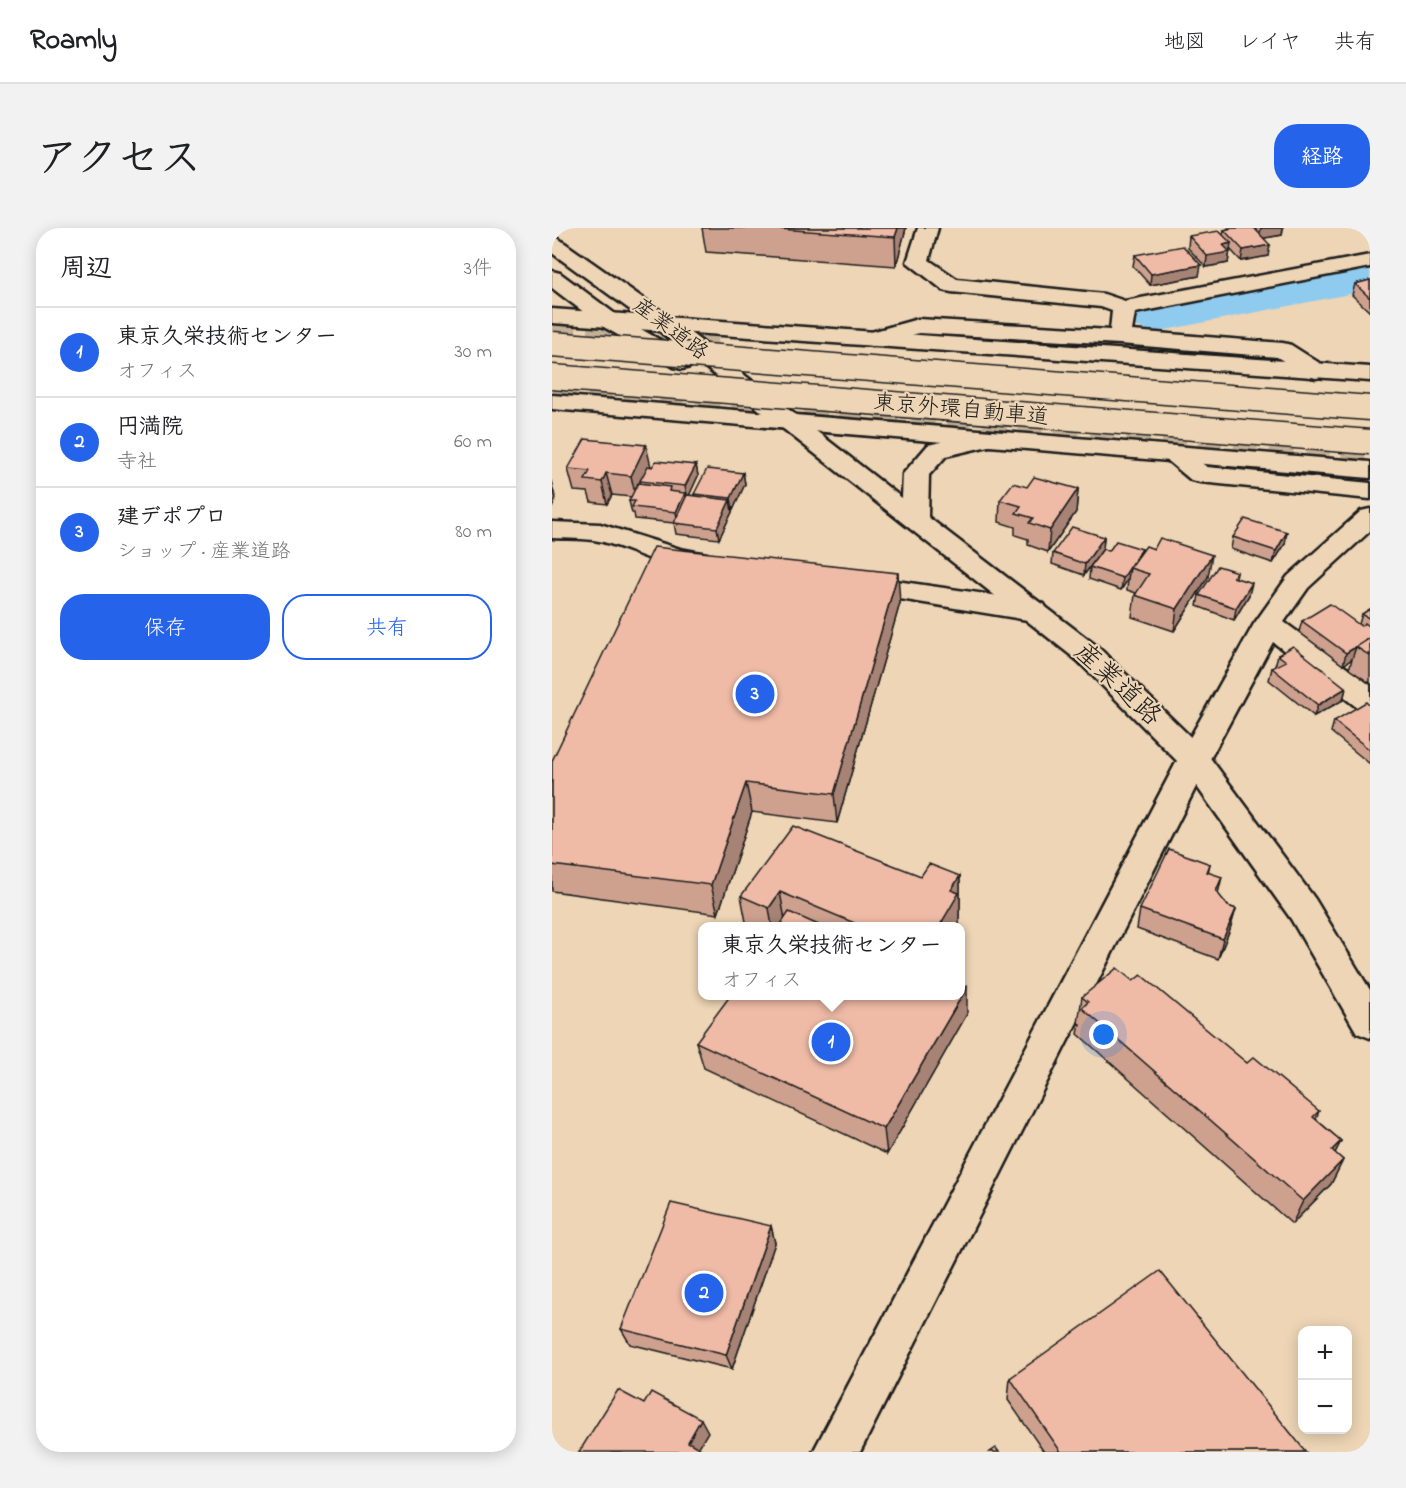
<!DOCTYPE html>
<html lang="ja">
<head>
<meta charset="utf-8">
<style>
	:root { --surface:#fff; --page:#f2f2f2; --text:#202124; --muted:#757577; --line:#e0e0e0; --accent:#2563eb }
	body { margin:0; font-family:"Indie Flower","Klee One",sans-serif; background:var(--page); color:var(--text) }
	.controls { position:absolute; right:18px; bottom:18px; display:grid; overflow:hidden; border-radius:12px; box-shadow:0 3px 15px #0003 }
	.controls button { width:54px; height:54px; display:grid; place-items:center; padding:0; border:0; border-bottom:2px solid var(--line); background:var(--surface); color:var(--text); font:30px sans-serif }
	.you { position:absolute; left:552px; top:807px; width:21px; height:21px; margin:-15px; border:4px solid #fff; border-radius:50%; background:#1a73e8; box-shadow:0 0 0 9px #1a73e833 }
	.badge { display:grid; place-items:center; width:39px; height:39px; border-radius:50%; background:var(--accent); color:#fff; font-size:20px; font-weight:700 }
	.pin { position:absolute; translate:-50% -50%; border:3px solid #fff; box-shadow:0 2px 6px #0006 }
	.popup { position:absolute; left:146px; top:694px; width:267px; height:78px; box-sizing:border-box; display:grid; place-content:center; border-radius:12px; background:var(--surface); filter:drop-shadow(0 2px 4px #0005); font-size:20px; white-space:nowrap; color:var(--muted) }
	.popup b { font-size:22px; color:var(--text) }
	.popup::after { content:''; position:absolute; left:50%; top:100%; margin-left:-12px; border:12px solid transparent; border-top-color:var(--surface) }
	.list { margin:0; padding:0; list-style:none }
	h2 { display:flex; justify-content:space-between; align-items:center; height:78px; margin:0; padding:0 24px; font-size:26px }
	h2 small { font-size:20px; font-weight:400; color:var(--muted) }
	.list li { display:grid; grid-template-columns:39px 1fr auto; gap:18px; align-items:center; box-sizing:border-box; height:90px; padding:0 24px; border-top:2px solid var(--line) }
	.list b { display:block; font-size:22px; white-space:nowrap }
	.list p { margin:0; font-size:20px; white-space:nowrap; color:var(--muted) }
	.list em { font-size:20px; font-style:normal; color:var(--muted) }
	.actions { display:flex; gap:12px; padding:18px 24px }
	.actions a { flex:1; padding:14px 0; border:2px solid var(--accent); border-radius:24px; text-align:center; font-size:21px; color:var(--accent) }
	.actions .main { background:var(--accent); color:#fff }
	.map { position:relative; flex:none; width:818px; height:1224px; overflow:hidden; border-radius:24px }
	header { display:flex; align-items:center; gap:36px; box-sizing:border-box; height:84px; padding:0 30px; background:var(--surface); border-bottom:2px solid var(--line) }
	header strong { font-size:28px }
	nav { display:flex; gap:33px; margin-inline-start:auto; font-size:21px }
	.intro { display:flex; align-items:center; justify-content:space-between; box-sizing:border-box; height:144px; padding:0 36px }
	h1 { margin:0; font-size:42px }
	.button { padding:15px 27px; border-radius:24px; background:var(--accent); color:#fff; font-size:21px; font-weight:700 }
	main { display:flex; gap:36px; padding:0 36px }
	aside { flex:1; background:var(--surface); border-radius:24px; box-shadow:0 3px 15px #0003 }
	.map>svg:first-child { display:block }
</style>
</head>
<body>
<header>
<strong>Roamly</strong>
<nav><a>地図</a><a>レイヤ</a><a>共有</a></nav>
</header>
<div class="intro"><h1>アクセス</h1><a class="button">経路</a></div>
<main>
<aside>
<h2>周辺<small>3件</small></h2>
<ul class="list">
<li><span class="badge">1</span><div><b>東京久栄技術センター</b><p>オフィス</p></div><em>30 m</em></li>
<li><span class="badge">2</span><div><b>円満院</b><p>寺社</p></div><em>60 m</em></li>
<li><span class="badge">3</span><div><b>建デポプロ</b><p>ショップ · 産業道路</p></div><em>80 m</em></li>
</ul>
<div class="actions"><a class="main">保存</a><a>共有</a></div>
</aside>
<div class="map">
<svg width="818" height="1224" viewBox="0 0 818 1224">
	<rect width="100%" height="100%" fill="#edd5b5"/>
	<filter id="ink" filterUnits="userSpaceOnUse"><feTurbulence type="fractalNoise" baseFrequency=".0167" numOctaves="2"/><feDisplacementMap in="SourceGraphic" scale="12" xChannelSelector="R" yChannelSelector="G"/><feConvolveMatrix kernelMatrix="1 2 1 2 8 2 1 2 1" color-interpolation-filters="sRGB"/></filter>
	<g filter="url(#ink)">
		<g fill="none" stroke-linecap="round" stroke-linejoin="round">
			<path fill="#8fcbef" fill-rule="evenodd" d="M818 28V62L603 104 582 98 574 86 582 74 603 68Z"/>
			<g stroke="#c3b096" stroke-width="24" stroke-dasharray="24 12" stroke-linecap="butt">
				<path d="M0 103 166 117"/>
				<path d="M0 164 818 228"/>
			</g>
			<defs>
				<g id="minor">
					<path d="M366 0H386L377 32 405 51 552 66 573 73 818 27V39L583 85 580 103 731 115 739 117 772 138 776 143 772 148 764 150 756 148 725 129 568 116 367 105 320 118 312 116 308 111 312 106 366 91 558 102 560 83 549 79 399 64 391 62 355 34Z"/>
					<path d="M621 218 630 221 655 239 818 255V271L648 254 639 252 608 226 612 221Z"/>
					<path d="M818 281V303L756 360 732 394 818 457V484L807 481 721 414 658 531 308 1224H261L626 531 702 396 736 348 809 283Z"/>
					<path d="M0 294 48 296 128 321 155 326 159 332 155 338C120 348 81 320 47 313 32 310 15 311 0 310Z"/>
					<path d="M303 347 482 373 492 376 496 383 492 390 482 393 293 362 289 356 293 350Z"/>
				</g>
				<g id="primary">
					<path d="M0 9 7 11 122 92 350 270 351 246 376 217 436 203 445 206 449 211 445 216 394 228 377 247 376 289 546 419 653 523 763 671 818 762V810L805 805 739 691 631 539 526 433 106 102 0 25Z"/>
					<path d="M0 43 8 45 66 88 138 129 142 134 138 139 130 141 122 139 50 98 0 60Z"/>
				</g>
				<g id="trunk">
					<path d="M0 81 818 139V153L0 95Z"/>
					<path d="M0 167 818 234V250L0 181Z"/>
				</g>
			</defs>
			<use href="#minor" stroke="#1c1c1c" stroke-width="5"/>
			<use href="#primary" stroke="#1c1c1c" stroke-width="5"/>
			<use href="#trunk" stroke="#1c1c1c" stroke-width="5"/>
			<use href="#minor" fill="#edd5b5" fill-rule="evenodd"/>
			<use href="#primary" fill="#edd5b5" fill-rule="evenodd"/>
			<use href="#trunk" fill="#edd5b5" fill-rule="evenodd"/>
			<defs>
				<g id="motorway-bridge">
					<path d="M0 116 818 180"/>
					<path d="M0 149 818 214"/>
				</g>
			</defs>
			<use href="#motorway-bridge" stroke="#1c1c1c" stroke-width="27" stroke-linecap="butt"/>
			<use href="#motorway-bridge" stroke="#edd5b5" stroke-width="24"/>
		</g>
		<g fill="#cea18f" stroke="#1c1c1c" stroke-width="1.5">
			<path d="M150 0H354L344 38 154 24Z"/>
			<path d="M676 0H731L730 7 712 10 716 28 689 33 678 21 676 35 654 39 636 20 637 8 671 7 672 2 676 1Z"/>
			<path d="M804 0H818V11Z"/>
			<path d="M583 27 647 48 598 57 581 38Z"/>
			<path d="M818 52V84L800 67 803 56Z"/>
			<path d="M144 237 146 248 137 267 142 268V266L191 245 193 256 181 282H180V284L167 311 124 306 122 295 83 291 82 285H80L77 273 79 269 60 267 55 276 39 274 36 264 22 263 16 241Z"/>
			<path d="M526 261 524 284 496 324 476 317V311L463 307V299L447 294 448 272Z"/>
			<path d="M552 309 551 321 532 347 500 336 501 325Z"/>
			<path d="M681 309 733 316 721 335 679 321Z"/>
			<path d="M557 323H590L656 349 622 403 580 389 583 367 584 365 575 362 576 351 569 362 537 351 538 339Z"/>
			<path d="M685 344 684 350 697 367 682 392 645 378 647 367Z"/>
			<path d="M348 375 285 595 200 584 166 686 0 663V533Z"/>
			<path d="M818 381V455L797 441 800 431 791 437 747 404 750 393 807 396 810 386Z"/>
			<path d="M726 427 794 460 791 472 762 488 717 452 720 440 723 438Z"/>
			<path d="M818 478V536L779 504 782 493Z"/>
			<path d="M658 636 656 645 666 666 676 678 684 681 678 701 666 731 585 701 588 681Z"/>
			<path d="M369 648H408V681L407 683V698L195 699 189 668Z"/>
			<path d="M581 753 695 835 767 883 764 891 789 913 783 925 791 932 779 956 740 996 526 806 528 796 526 795 530 769Z"/>
			<path d="M415 786 335 926 152 840 144 814Z"/>
			<path d="M219 998 223 1015 180 1141 78 1116 69 1101Z"/>
			<path d="M458 1150 754 1224H492L456 1172Z"/>
		</g>
		<g fill="#a78374" stroke="#1c1c1c" stroke-width="1.5">
			<path d="M346 0H354L344 38 343 9Z"/>
			<path d="M709 0H731L730 7 707 11Z"/>
			<path d="M679 15 676 35 654 39 655 28 671 17Z"/>
			<path d="M718 17 716 28 689 33 691 22Z"/>
			<path d="M649 37 647 48 598 57 599 46Z"/>
			<path d="M94 217 99 239 88 253 89 258 84 270 79 248Z"/>
			<path d="M144 237 146 248 136 270 133 258Z"/>
			<path d="M54 245 60 267 55 276 50 254Z"/>
			<path d="M191 245 193 256 181 282 179 270Z"/>
			<path d="M0 253 1 257 0 259 4 270 0 280Z"/>
			<path d="M526 261 524 284 496 324 498 302Z"/>
			<path d="M133 265 136 277 126 296 124 284Z"/>
			<path d="M178 272 180 284 167 311 165 300Z"/>
			<path d="M735 304 733 316 721 335 724 323Z"/>
			<path d="M552 309 551 321 532 347 533 336Z"/>
			<path d="M590 321 588 333 578 340 576 351 569 362 571 350Z"/>
			<path d="M660 327 656 349 622 403 625 381Z"/>
			<path d="M346 345 348 375 285 595 282 566Z"/>
			<path d="M700 355 697 367 682 392 684 380Z"/>
			<path d="M804 419 800 431 791 437 794 425Z"/>
			<path d="M794 460 791 472 762 488 766 477Z"/>
			<path d="M194 555 200 584 166 686 159 657Z"/>
			<path d="M408 648V681L407 683V699H387L399 662Z"/>
			<path d="M670 649 665 670 664 663Z"/>
			<path d="M228 664 234 697 233 699H220L217 680Z"/>
			<path d="M684 681 678 701 666 731 671 711Z"/>
			<path d="M415 759V786L335 926 332 901Z"/>
			<path d="M789 913 777 937 780 922Z"/>
			<path d="M791 932 779 956 740 996 751 973Z"/>
			<path d="M219 998 223 1015 180 1141 174 1127Z"/>
			<path d="M149 1191 156 1204 144 1224 136 1214Z"/>
		</g>
		<g fill="#efbba6" stroke="#1c1c1c" stroke-width="1.5">
			<path d="M212 0H346L343 9Z"/>
			<path d="M680 0H702L718 17 691 22 672 2Z"/>
			<path d="M667 3 679 15 671 17 678 24 655 28 637 8Z"/>
			<path d="M631 18 649 37 599 46 583 27Z"/>
			<path d="M818 52V70L803 56Z"/>
			<path d="M33 211 94 217 79 248 54 245 50 254 33 252 38 243 16 241Z"/>
			<path d="M104 233 144 237 133 258 88 253 96 238 100 239Z"/>
			<path d="M155 241 191 245 179 270 142 266Z"/>
			<path d="M482 249 526 261 498 302 477 295 481 290 464 285 469 278 448 272 461 255 475 259Z"/>
			<path d="M86 255 118 259 117 263 133 265 124 284 80 279 83 273H77Z"/>
			<path d="M135 267 178 272 165 300 122 295Z"/>
			<path d="M693 291 735 304 724 323 681 309Z"/>
			<path d="M520 299 552 309 533 336 501 325Z"/>
			<path d="M608 310 660 327 625 381 583 367 597 346 578 340 594 318 602 321Z"/>
			<path d="M564 313 590 321 571 350 538 339 551 321 557 323Z"/>
			<path d="M102 319 346 345 282 566 194 555 159 657 0 637V533Z"/>
			<path d="M666 338 685 344 681 349 700 355 684 380 647 367Z"/>
			<path d="M778 376 809 398 813 395 818 399V410L794 425 750 393Z"/>
			<path d="M818 381V391L810 386Z"/>
			<path d="M818 410V428L804 419Z"/>
			<path d="M741 418 794 460 766 477 720 440 734 433 726 427Z"/>
			<path d="M814 474 818 478V522L782 493Z"/>
			<path d="M241 598 369 648 377 636 408 648 399 662 407 665 387 699H312L228 664 217 680 189 668Z"/>
			<path d="M617 621 658 636 655 644 670 649 664 663 676 678 684 681 671 711 588 681Z"/>
			<path d="M237 684 271 699H227Z"/>
			<path d="M565 740 581 753 589 747 695 835 702 829 767 883 761 889 789 913 780 922 791 932 751 973 530 780 536 774 530 769Z"/>
			<path d="M408 756 415 759 332 901 144 814 178 768H408Z"/>
			<path d="M119 975 219 998 174 1127 69 1101Z"/>
			<path d="M608 1043 754 1224H509L458 1150Z"/>
			<path d="M66 1162 92 1176 99 1164 149 1191 136 1214 154 1224H27Z"/>
			<path d="M444 1220 447 1224H438Z"/>
		</g>
	</g>
	<g text-anchor="middle" dominant-baseline="central" stroke-width="4.5" stroke-linejoin="round" paint-order="stroke">
		<g font-size="22" fill="#1c1c1c" stroke="#edd5b5">
			<text transform="translate(118 102) rotate(37)">産業道路</text>
			<text transform="translate(409 183) rotate(5)">東京外環自動車道</text>
		</g>
		<g font-size="27" fill="#1c1c1c" stroke="#edd5b5">
			<text transform="translate(565 457) rotate(43)">産業道路</text>
		</g>
	</g>
</svg>
<div class="controls">
<button>+</button>
<button>−</button>
</div>
<div class="you"></div>
<div class="pin badge" style="left:279px;top:814px">1</div>
<div class="popup"><b>東京久栄技術センター</b>オフィス</div>
<div class="pin badge" style="left:152px;top:1065px">2</div>
<div class="pin badge" style="left:203px;top:466px">3</div>
</div>
</main>
</body>
</html>
